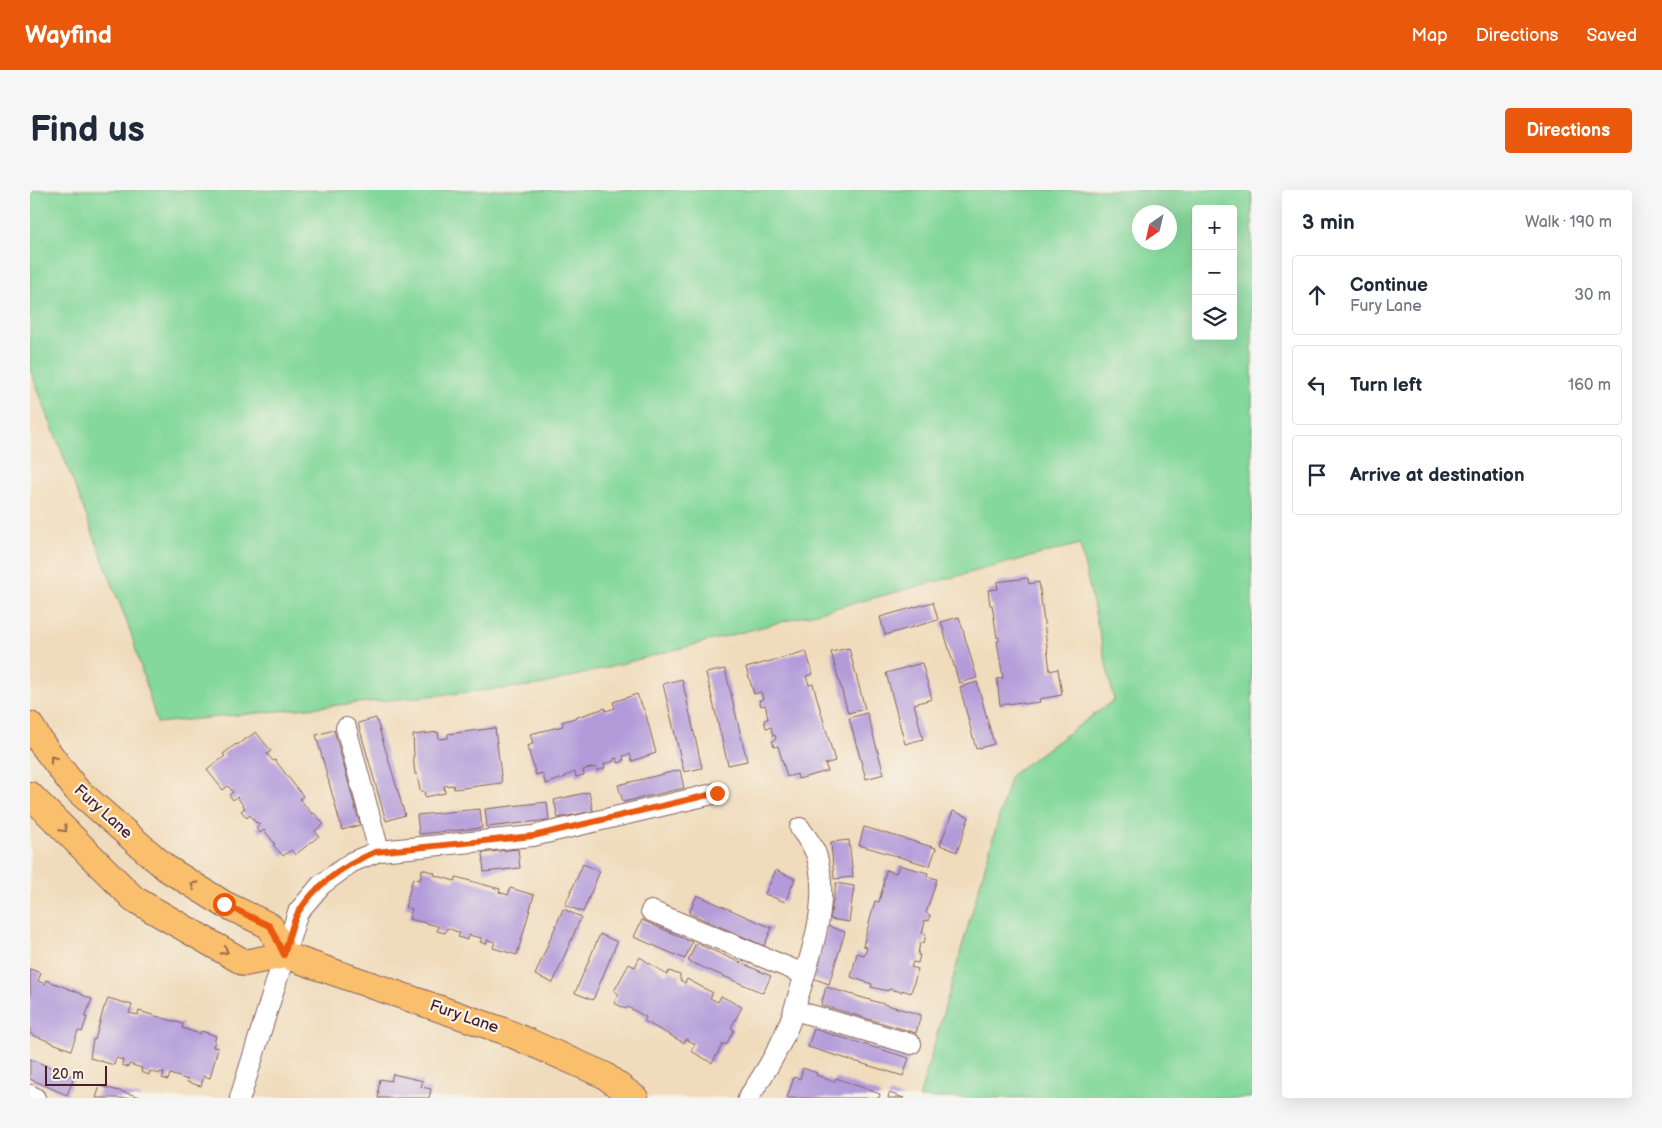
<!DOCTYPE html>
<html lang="en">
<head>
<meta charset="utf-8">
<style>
	:root { --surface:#fff; --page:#f6f6f7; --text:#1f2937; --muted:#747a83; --line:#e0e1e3; --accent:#ea580c }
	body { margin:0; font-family:"Balsamiq Sans",sans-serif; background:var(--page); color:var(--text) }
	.controls { position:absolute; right:15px; top:15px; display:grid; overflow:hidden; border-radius:5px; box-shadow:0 5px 20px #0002 }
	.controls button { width:45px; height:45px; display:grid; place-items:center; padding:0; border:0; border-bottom:1px solid var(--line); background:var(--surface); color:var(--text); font:25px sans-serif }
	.compass { position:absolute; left:1102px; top:15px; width:45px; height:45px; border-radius:50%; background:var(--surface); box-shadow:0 5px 20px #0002; rotate:214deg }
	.scale { position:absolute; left:15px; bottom:12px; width:62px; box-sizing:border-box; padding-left:5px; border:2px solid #4a1f2b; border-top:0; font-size:14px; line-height:18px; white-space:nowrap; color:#4a1f2b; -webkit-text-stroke:4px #f7f3e8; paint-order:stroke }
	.stop { position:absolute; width:15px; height:15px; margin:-11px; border:4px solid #ea580c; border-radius:50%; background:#fff }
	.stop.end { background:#ea580c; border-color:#fff; box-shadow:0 1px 5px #0008 }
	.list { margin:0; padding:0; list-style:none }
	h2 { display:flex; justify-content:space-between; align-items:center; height:65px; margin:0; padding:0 20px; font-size:21px }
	h2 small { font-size:16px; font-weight:400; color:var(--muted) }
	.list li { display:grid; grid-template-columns:32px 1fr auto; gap:15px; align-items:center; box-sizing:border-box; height:80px; margin:0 10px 10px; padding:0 10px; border:1px solid var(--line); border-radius:5px }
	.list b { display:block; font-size:19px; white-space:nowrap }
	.list p { margin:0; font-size:16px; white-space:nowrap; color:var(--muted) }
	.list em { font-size:16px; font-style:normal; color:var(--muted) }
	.icon { flex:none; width:28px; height:28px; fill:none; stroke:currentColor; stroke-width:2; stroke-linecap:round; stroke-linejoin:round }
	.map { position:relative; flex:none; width:1222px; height:908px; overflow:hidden; border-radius:5px }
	header { display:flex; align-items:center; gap:30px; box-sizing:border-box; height:70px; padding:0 25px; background:var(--accent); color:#fff }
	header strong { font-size:24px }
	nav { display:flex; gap:28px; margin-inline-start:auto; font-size:18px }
	.intro { display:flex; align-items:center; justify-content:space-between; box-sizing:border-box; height:120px; padding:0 30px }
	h1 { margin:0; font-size:35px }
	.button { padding:12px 22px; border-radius:5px; background:var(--accent); color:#fff; font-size:18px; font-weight:700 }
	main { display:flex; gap:30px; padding:0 30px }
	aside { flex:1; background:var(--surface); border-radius:5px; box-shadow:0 5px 20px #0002 }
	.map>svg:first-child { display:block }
</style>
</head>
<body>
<header>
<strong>Wayfind</strong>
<nav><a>Map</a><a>Directions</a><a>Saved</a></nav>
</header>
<div class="intro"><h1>Find us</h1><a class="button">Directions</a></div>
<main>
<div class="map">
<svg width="1222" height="908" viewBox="0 0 1222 908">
	<rect width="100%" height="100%" fill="#f7f3e8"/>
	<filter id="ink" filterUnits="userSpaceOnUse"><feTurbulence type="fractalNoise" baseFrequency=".02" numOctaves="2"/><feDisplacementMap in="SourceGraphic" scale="10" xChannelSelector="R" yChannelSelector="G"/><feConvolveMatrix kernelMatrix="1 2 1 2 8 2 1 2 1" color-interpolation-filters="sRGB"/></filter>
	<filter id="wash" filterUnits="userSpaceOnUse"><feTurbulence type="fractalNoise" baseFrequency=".0096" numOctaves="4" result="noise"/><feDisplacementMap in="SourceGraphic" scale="20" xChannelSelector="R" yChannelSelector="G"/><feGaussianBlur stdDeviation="1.12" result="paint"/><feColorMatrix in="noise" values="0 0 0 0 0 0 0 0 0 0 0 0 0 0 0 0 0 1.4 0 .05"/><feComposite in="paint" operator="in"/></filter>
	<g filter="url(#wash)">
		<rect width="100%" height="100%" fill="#f0dcbc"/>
		<path fill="#84d89b" stroke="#677c63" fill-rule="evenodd" d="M0 0H1222V908H889L981 585 1084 510 1050 354 510 495 127 533 101 443 0 179ZM1166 19H1203V146H1166ZM1140 22V52H1110V22Z"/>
		<g id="blocks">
			<g fill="#b39bda">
				<path d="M998 388 999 394 1009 392 1020 481 1028 479 1032 505 1009 509 1010 512 993 514 992 512 970 515 967 489 973 488 967 451H969V447L967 448 962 415H960L958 400 968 399 967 392Z"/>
				<path d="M903 412 908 430 855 445 850 427Z"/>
				<path d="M929 427 947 488 929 493 911 432Z"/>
				<path d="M819 458 835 519 818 523 801 462Z"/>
				<path d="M776 461 783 484 776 486 779 495 783 494 805 571 795 574 798 581 768 589 767 584 757 587 748 556 744 557 742 551 746 549 745 545 743 546 741 537 736 538 734 530 738 529 736 518 735 515 731 516 729 510 733 509 731 502 724 504 716 478Z"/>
				<path d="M892 473 902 509 884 514 893 549 875 554 856 483Z"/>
				<path d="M695 479 717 571 698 575 676 483Z"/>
				<path d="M652 489 672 578 654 582 633 494Z"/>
				<path d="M947 492 964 554 946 559 930 497Z"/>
				<path d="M607 504 616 525 626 563 602 571 600 564 593 566 594 571 588 573 587 568 584 569V571L574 574 575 578 567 581 566 577 556 579 553 580 554 585 546 587 545 582 535 586 536 587 516 594 512 583 506 585 497 556 503 554 500 544 533 536 532 532 575 518 576 521 585 518 583 512Z"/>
				<path d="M837 523 854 584 836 589 819 528Z"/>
				<path d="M346 528 375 625 356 631 328 533Z"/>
				<path d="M465 538 472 593 424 599 423 595 414 596 415 603 395 607 394 601H390L387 584H385L383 566H384L383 545 408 542 409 549 418 548V544Z"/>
				<path d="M304 540 330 635 312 640 286 545Z"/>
				<path d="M226 542 241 561 237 564 243 571 245 570 273 606 270 609 282 624 284 623 294 634 285 641 289 646 265 665 261 660 253 666 243 655 245 654 234 640 230 643 226 638 230 635 227 632 226 633 220 625 217 628 211 621 215 618 207 607 203 610 199 605 203 602 198 596 193 600 177 580 195 566 193 564 206 554 207 555Z"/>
				<path d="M650 580 654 598 593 612 588 595Z"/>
				<path d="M559 602 563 621 528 628 524 610Z"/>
				<path d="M517 612 519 630 457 637 455 619Z"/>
				<path d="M450 619 452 638 389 644 387 625Z"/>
				<path d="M923 621 939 627 927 662 910 655Z"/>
				<path d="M834 637 906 658 900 676 829 655Z"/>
				<path d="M819 650 823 687 804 689 801 652Z"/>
				<path d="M488 659 490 678 454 682 452 663Z"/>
				<path d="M553 674 570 681 553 722 535 715Z"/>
				<path d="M869 675 898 683 897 686 907 689 896 723 900 725 899 731 894 730V732H895L892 743 896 744 894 753 890 752 888 765H890L888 773 883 772 881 777 888 779 881 803 872 800V802L859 799 858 801 841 797 842 794 821 787 827 763 834 765 837 757 833 756 845 711 849 712 854 693H853L856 680 866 683Z"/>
				<path d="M392 679 405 683 404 685 425 691 426 687 470 699 469 702 478 705 480 698 504 705 487 765 463 758 465 752 458 750 456 754 450 752 452 748 438 745 437 750 428 747 430 743 420 739 417 738 415 743 407 741 408 736 379 729 382 719 375 717 383 688 390 690Z"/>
				<path d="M746 680 765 689 755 712 735 704Z"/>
				<path d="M806 693 824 696 819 732 800 729Z"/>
				<path d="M667 705 742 738 734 756 659 723Z"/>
				<path d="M533 719 551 727 523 793 505 785Z"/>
				<path d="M612 730 662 752 655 769 604 747Z"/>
				<path d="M798 736 815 742 799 794 782 788Z"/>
				<path d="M570 744 587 752 563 810 545 803Z"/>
				<path d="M666 753 741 786 733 803 658 771Z"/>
				<path d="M610 767 637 785 639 781 647 784 650 785V790L655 793 657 789 683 803 680 808 688 812 691 806 712 817 701 838 704 840 696 855 693 854 682 873 661 861 665 854 656 849 654 853 614 831 616 827 598 817 596 819 584 813 589 804 584 801 599 774 605 777Z"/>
				<path d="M0 779 11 783 8 791 15 794 16 790 52 804V805L62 809 55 827H57L52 842 48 841 41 860 0 844Z"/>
				<path d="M796 797 891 825 886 843 791 815Z"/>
				<path d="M78 808 102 815 99 823 108 825 109 821 153 834 152 838 170 844 171 841 186 846 183 857 188 858 180 888 174 886 171 896 157 892 158 890 140 884 138 890 132 888 134 883 130 882 129 884 120 881 119 885 111 882 112 878 99 874 98 877 92 875 93 870 86 868 84 875 60 868 63 849 65 850 74 817H75Z"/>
				<path d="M784 839 879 868 873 886 778 857Z"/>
				<path d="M0 869 44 887 37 905 0 889Z"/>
				<path d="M773 878 787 883 786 885 804 892 806 888 850 904 849 908H757L764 887 770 889Z"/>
				<path d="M363 884 393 891 391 897 401 899 399 908H348L349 902H348L350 889 361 891Z"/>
				<path d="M70 896 111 907V908H66Z"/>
				<path d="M859 903 874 908H858Z"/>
			</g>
		</g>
	</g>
	<g filter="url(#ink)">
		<use href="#blocks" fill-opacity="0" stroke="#84615e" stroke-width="1"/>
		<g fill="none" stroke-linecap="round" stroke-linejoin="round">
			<defs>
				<g id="minor">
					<path d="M316 538 349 661 503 646 687 603"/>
					<path d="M621 721 774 784"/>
					<path d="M764 820C778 772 802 714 786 664 783 655 775 646 770 638"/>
					<path d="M0 905 5 908"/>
					<path d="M210 908 268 722 291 695 322 672 349 661"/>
					<path d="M718 908C737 880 754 852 764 820L881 854"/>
				</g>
				<g id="major">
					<path d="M0 535 12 554 46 599 136 678 194 714 240 736 254 765"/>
					<path d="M0 605 104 709 215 773 254 765 474 841 574 885 605 908"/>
				</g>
			</defs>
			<use href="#minor" stroke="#84615e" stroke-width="22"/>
			<use href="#major" stroke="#84615e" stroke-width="28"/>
			<use href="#minor" stroke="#fff" stroke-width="20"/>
			<use href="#major" stroke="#f9bf6d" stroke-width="26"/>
		</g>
		<defs><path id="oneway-chevron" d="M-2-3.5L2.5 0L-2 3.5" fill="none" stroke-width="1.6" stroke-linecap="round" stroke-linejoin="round" transform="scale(1.25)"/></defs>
		<g stroke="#996749">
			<use href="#oneway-chevron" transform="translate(23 569) rotate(-127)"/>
			<use href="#oneway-chevron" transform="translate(34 639) rotate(45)"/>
			<use href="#oneway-chevron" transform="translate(164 695) rotate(-148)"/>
			<use href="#oneway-chevron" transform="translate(195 761) rotate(30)"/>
		</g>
	</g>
	<g fill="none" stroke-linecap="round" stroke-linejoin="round" filter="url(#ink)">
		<path stroke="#ea580c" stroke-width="6" d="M194 714 240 736 254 765C258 752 262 731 269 721 287 693 315 675 345 662L503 646 687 603"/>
	</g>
	<g text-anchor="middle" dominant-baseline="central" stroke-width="4.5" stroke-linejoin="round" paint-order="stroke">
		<g font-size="16" fill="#4a1f2b" stroke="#f7f3e8">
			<text transform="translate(73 622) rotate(42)">Fury Lane</text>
			<text transform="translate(434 827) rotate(19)">Fury Lane</text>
		</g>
	</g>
</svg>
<div class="controls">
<button>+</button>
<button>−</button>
<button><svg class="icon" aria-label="layers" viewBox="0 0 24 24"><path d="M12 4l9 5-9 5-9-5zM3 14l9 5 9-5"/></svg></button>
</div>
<svg class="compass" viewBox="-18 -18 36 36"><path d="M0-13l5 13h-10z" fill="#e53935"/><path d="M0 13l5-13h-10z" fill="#747a83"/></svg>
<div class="scale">20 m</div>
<div class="stop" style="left:194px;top:714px"></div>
<div class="stop end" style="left:687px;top:603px"></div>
</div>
<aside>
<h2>3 min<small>Walk · 190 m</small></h2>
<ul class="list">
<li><svg class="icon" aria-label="ahead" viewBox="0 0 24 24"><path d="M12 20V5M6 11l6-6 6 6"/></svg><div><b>Continue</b><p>Fury Lane</p></div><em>30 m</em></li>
<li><svg class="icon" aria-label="left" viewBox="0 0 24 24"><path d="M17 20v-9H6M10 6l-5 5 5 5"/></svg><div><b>Turn left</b></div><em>160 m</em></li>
<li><svg class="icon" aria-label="arrive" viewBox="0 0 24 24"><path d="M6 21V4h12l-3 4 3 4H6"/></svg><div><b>Arrive at destination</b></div></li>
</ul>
</aside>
</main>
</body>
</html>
